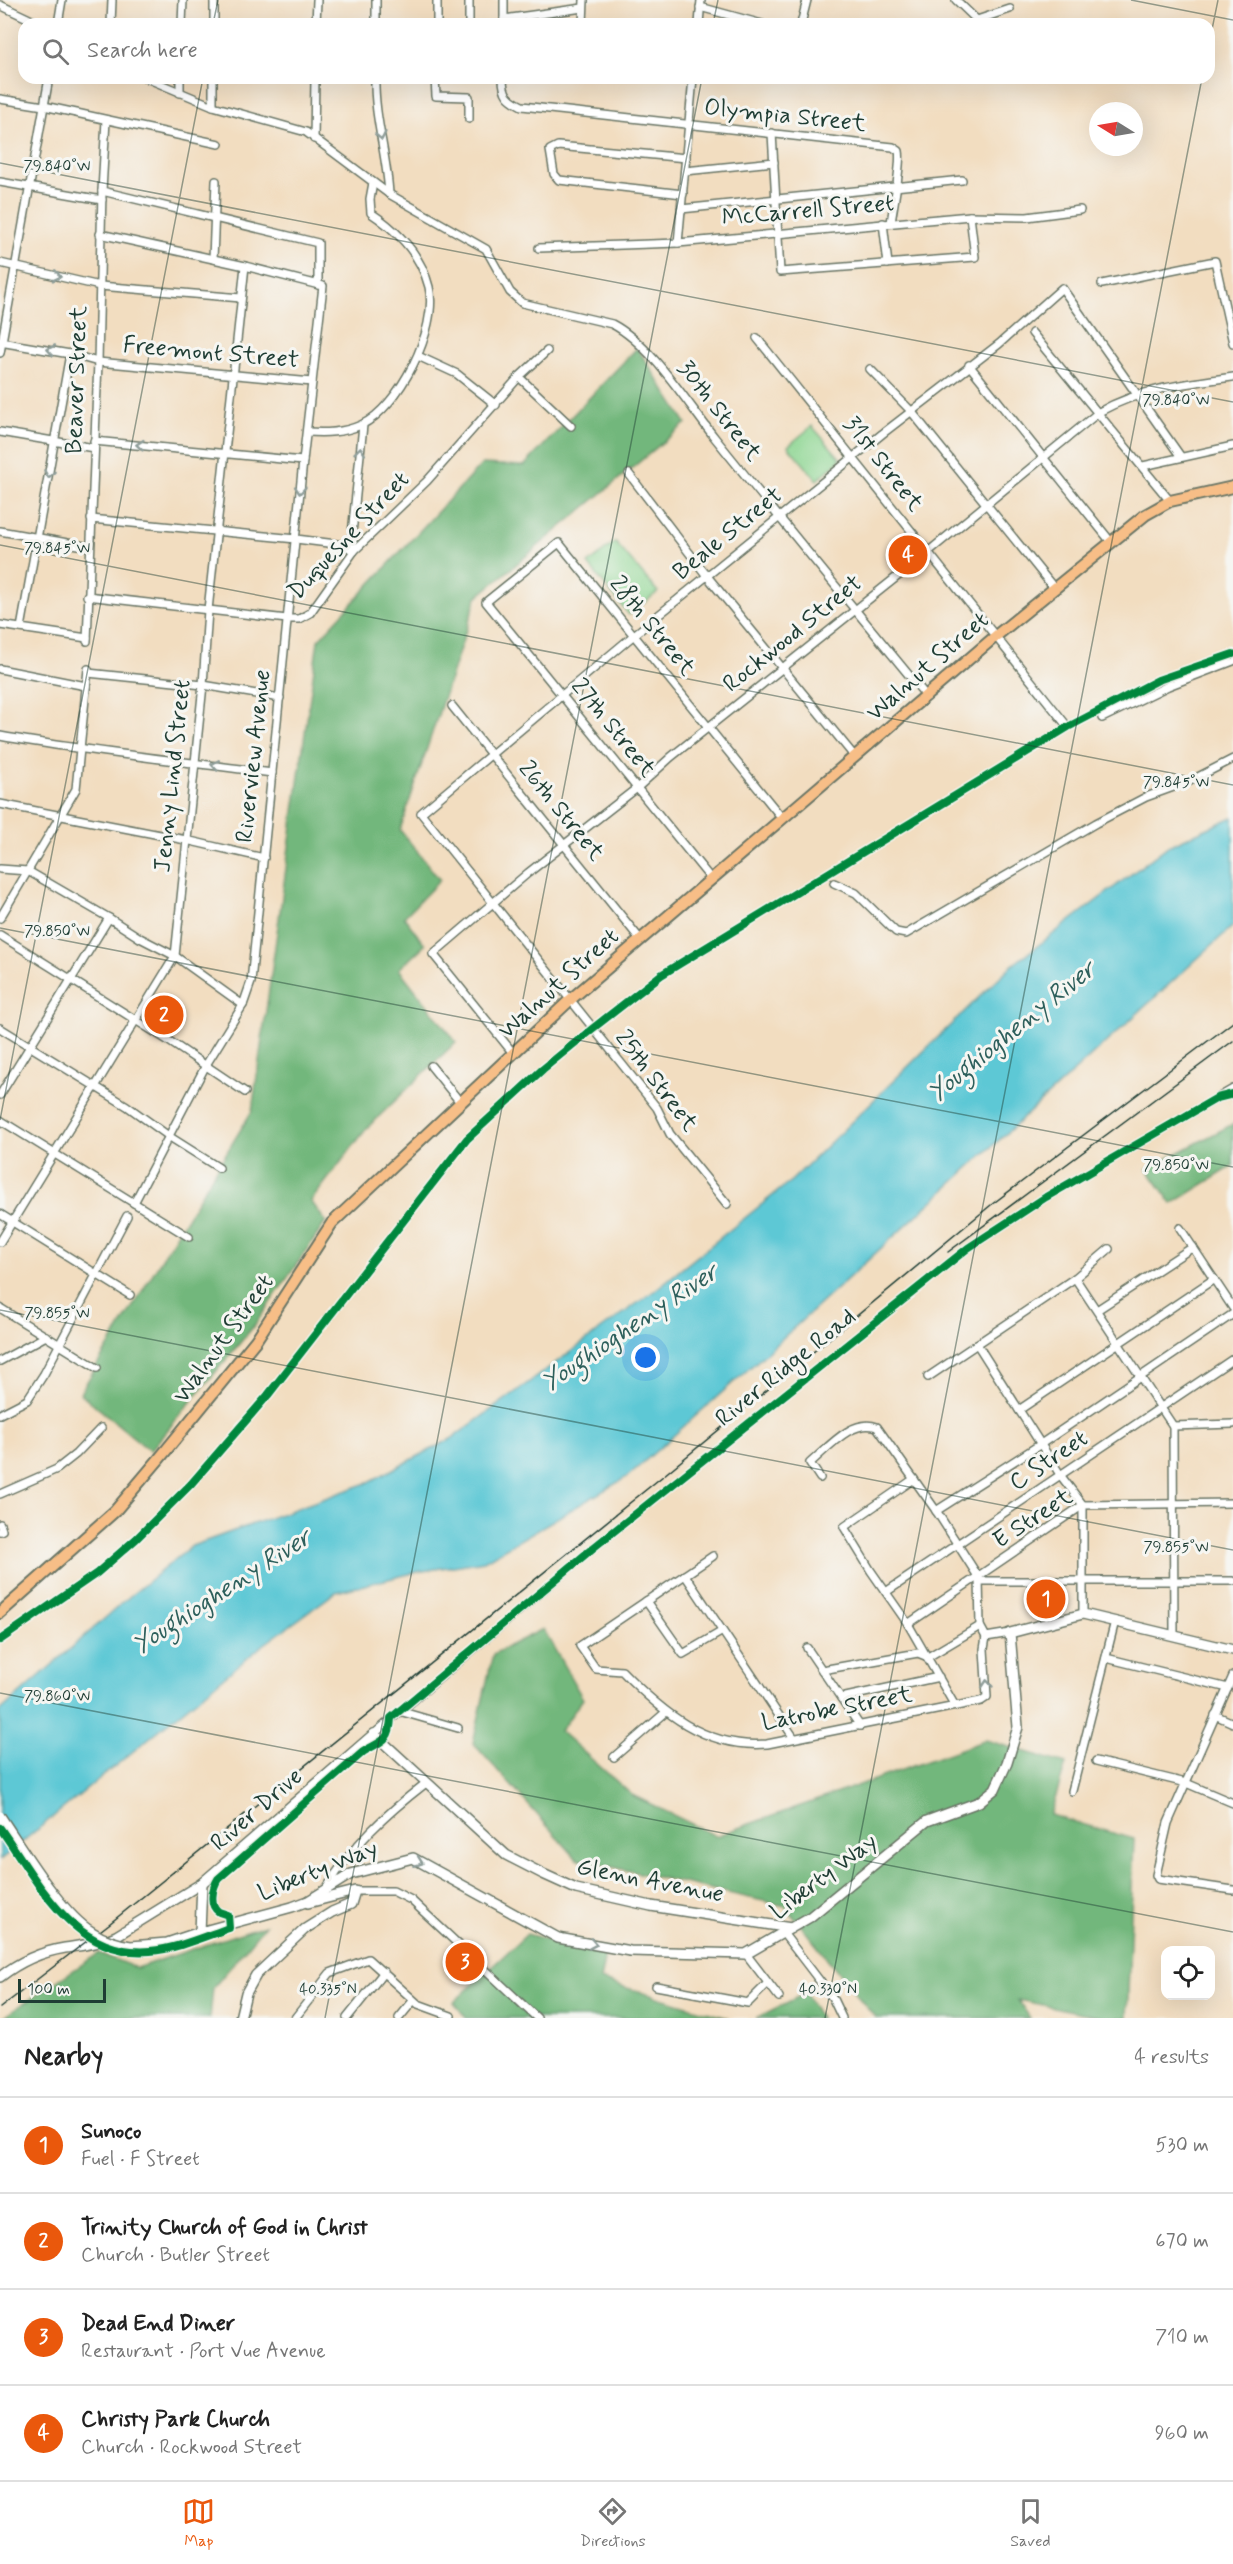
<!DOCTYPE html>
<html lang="en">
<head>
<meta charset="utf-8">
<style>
	:root { --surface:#fff; --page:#f2f2f2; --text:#222; --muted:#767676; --line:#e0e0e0; --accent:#ea580c }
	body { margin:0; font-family:Mynerve,sans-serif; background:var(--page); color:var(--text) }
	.controls { position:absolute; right:18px; bottom:18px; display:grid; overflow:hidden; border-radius:12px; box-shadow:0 6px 24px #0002 }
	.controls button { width:54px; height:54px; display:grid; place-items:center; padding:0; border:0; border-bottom:2px solid var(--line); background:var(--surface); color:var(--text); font:30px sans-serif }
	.compass { position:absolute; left:1089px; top:102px; width:54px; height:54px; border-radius:50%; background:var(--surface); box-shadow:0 6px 24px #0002; rotate:281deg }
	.scale { position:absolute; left:18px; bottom:15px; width:88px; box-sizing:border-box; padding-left:6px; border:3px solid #1f3d34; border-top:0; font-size:16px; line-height:21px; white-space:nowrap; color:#1f3d34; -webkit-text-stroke:4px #f6f6f2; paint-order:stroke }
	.you { position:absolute; left:646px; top:1358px; width:21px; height:21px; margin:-15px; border:4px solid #fff; border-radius:50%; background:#1a73e8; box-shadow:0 0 0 9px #1a73e833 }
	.badge { display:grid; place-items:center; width:39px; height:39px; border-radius:50%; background:var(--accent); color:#fff; font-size:20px; font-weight:700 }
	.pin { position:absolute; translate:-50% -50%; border:3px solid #fff; box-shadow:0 2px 6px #0006 }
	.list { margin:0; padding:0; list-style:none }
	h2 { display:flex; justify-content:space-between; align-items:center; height:78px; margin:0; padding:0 24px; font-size:26px }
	h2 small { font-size:20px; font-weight:400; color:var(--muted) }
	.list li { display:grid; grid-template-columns:39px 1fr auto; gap:18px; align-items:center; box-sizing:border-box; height:96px; padding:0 24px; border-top:2px solid var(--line) }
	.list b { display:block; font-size:22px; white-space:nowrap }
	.list p { margin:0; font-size:20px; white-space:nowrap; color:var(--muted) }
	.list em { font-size:20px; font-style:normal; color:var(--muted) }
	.icon { flex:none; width:33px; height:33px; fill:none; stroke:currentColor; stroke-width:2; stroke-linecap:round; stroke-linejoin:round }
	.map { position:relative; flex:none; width:1233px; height:2018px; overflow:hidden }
	.search { position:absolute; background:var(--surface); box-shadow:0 6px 24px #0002; left:18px; right:18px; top:18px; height:66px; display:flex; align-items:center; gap:15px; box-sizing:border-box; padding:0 21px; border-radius:18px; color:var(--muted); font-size:22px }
	.sheet { height:462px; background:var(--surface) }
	nav { display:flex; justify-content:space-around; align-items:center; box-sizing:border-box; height:84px; border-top:2px solid var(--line); background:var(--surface); font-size:16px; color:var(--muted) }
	nav a { display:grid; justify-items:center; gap:3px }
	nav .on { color:var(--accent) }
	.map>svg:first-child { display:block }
</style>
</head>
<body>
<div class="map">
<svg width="1233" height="2018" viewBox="0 0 1233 2018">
	<rect width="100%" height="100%" fill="#f6f6f2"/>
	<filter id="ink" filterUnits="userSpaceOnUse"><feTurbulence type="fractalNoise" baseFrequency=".0167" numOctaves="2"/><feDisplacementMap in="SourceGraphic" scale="12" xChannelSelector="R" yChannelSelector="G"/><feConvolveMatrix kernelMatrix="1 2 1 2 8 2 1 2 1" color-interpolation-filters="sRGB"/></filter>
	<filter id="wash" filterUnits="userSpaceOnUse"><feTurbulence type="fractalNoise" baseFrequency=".008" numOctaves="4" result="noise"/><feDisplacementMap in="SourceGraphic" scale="24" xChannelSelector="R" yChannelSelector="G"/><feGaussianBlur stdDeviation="1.35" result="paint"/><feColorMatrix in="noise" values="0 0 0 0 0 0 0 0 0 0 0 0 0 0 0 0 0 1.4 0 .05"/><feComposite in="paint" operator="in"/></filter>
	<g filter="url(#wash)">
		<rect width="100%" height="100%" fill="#f2ddc0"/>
		<g fill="#8dd692" stroke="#568a63" stroke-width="1.5">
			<path d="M812 426 841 459 817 480 788 446Z"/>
			<path d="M615 542 658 592 629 615 588 564Z"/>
		</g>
		<g fill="#72b77c" stroke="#487a58" stroke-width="1.5">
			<path d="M637 348 686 423 477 597 400 830 440 880 404 917 425 945 399 969 456 1042 367 1128 311 1201 326 1222 254 1326 150 1451 80 1393 252 1111 318 640 482 464 524 466Z"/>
			<path d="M1233 1124V1166L1172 1204 1147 1169Z"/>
			<path d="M543 1629 583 1699 560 1731 632 1795 716 1836 986 1740 1066 1764 1050 1815 1134 1839 1127 2018H1107L1018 2000 1030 2018H875L785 1906 577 1859 473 1743 493 1654Z"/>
			<path d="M265 1925 213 1988 210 2018H2L99 1953 136 1968Z"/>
			<path d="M527 1934 605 1955 600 1980 728 2018H466L454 2002Z"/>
			<path d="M806 1993 820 2018H756Z"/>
		</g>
		<path fill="#5dc8d5" stroke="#3e8284" stroke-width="1.5" d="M1233 817V926L762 1357 627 1477 484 1561 417 1572 336 1592 262 1646 0 1860V1711L130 1596 192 1546 367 1483 451 1439 654 1291 792 1180 1010 967 1168 846Z"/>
	</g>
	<g filter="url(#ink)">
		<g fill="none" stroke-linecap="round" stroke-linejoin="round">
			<defs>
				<g id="minor">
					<path d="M437 0V24"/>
					<path d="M469 0V24"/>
					<path d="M956 0 981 24"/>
					<path d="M0 5 40 24"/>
					<path d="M700 7 762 24"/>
					<path d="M504 19 583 8"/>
					<path d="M977 20 1010 9"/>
					<path d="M504 21V0"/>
					<path d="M58 24 62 0"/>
					<path d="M111 24 112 0"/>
					<path d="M182 24 183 0"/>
					<path d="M214 24V0"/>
					<path d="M316 24 317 0"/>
					<path d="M376 24V0"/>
					<path d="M583 24 584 0"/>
					<path d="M699 24 701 0"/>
					<path d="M801 24 807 0"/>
					<path d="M146 78 213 106 306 132 389 194 486 249 510 292 522 303 612 324C652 345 687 403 715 438 785 525 856 611 927 697"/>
					<path d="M375 78C374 117 387 155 389 194"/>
					<path d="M435 78 436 96 469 97V119"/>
					<path d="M503 78C503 94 508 99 522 106L893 147 899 151C902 163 893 207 891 223"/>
					<path d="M180 93V78"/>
					<path d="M0 99 44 106 219 144"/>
					<path d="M213 106V78"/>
					<path d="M772 133 780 272 975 257 970 216"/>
					<path d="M314 139 315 78"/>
					<path d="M685 171 774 162"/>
					<path d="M0 182 102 200"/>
					<path d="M102 191 318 243V285"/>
					<path d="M683 194 559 180 554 174 550 150 558 146 686 158"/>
					<path d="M681 209 962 180"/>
					<path d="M883 223 888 264"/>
					<path d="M100 234 245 266 323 286 303 461 251 982 243 1005 206 1065 134 1203"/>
					<path d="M678 243 693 78"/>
					<path d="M539 248 678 243 970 216 1027 217 1080 210"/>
					<path d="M213 259 216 181"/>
					<path d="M0 263 100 286 241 298"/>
					<path d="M1102 284 1215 261 1233 343"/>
					<path d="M1032 333 1170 501"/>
					<path d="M757 338 1068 727"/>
					<path d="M0 342 70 354 98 362 312 382"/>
					<path d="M0 353 49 78"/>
					<path d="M418 356 457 374 496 405"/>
					<path d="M969 365 1111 542"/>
					<path d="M870 369 911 411 1054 588"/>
					<path d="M519 377 571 426"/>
					<path d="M0 432 94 448"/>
					<path d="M307 432C325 433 343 433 361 425 399 408 439 328 429 287 421 255 398 231 371 213L370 199 373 183"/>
					<path d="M94 441 303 461"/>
					<path d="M1143 466 1233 446"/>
					<path d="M629 474 707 576 855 757"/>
					<path d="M91 519 296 539 344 545 354 551"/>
					<path d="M0 531 90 547"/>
					<path d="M354 551 352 534 363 425"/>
					<path d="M87 596 287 619H299L310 613 354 551 427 481 519 377 547 351"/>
					<path d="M0 625 87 638"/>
					<path d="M21 628 70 354"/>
					<path d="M87 641 98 362 102 191 106 120"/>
					<path d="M0 669 86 686"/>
					<path d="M88 673 203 685 280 698"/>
					<path d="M452 706 640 939"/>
					<path d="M1102 718 1168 686 1233 661"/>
					<path d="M0 736C90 752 182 761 272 773"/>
					<path d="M0 804 186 840 264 858"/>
					<path d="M0 869 28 871 109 918 140 938 175 956 243 1005"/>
					<path d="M711 879 486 602 559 543 782 818"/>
					<path d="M834 883 856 893 896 932 906 934 1096 823 1146 797 1190 781 1233 759"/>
					<path d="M0 918 76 789 88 669"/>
					<path d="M0 935 169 1041 245 1092"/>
					<path d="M0 1028 127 1106 170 1137 219 1168"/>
					<path d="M513 1053 433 954 528 873 637 788 671 757 928 552 1099 412C1140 389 1187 383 1233 377"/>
					<path d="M431 1066 460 1102"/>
					<path d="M0 1095 109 918"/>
					<path d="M0 1120 189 1237"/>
					<path d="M727 1204 670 1134 657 1108 421 813 634 635 882 434 999 344 1062 288 1181 457"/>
					<path d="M0 1214 130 1295"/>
					<path d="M1180 1228 1233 1308"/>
					<path d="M0 1242 175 956 203 685 208 610 245 266"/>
					<path d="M1075 1278 1173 1426 1174 1635"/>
					<path d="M0 1308 97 1368"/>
					<path d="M1097 1310 1193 1247"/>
					<path d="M977 1344 1061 1476 1083 1505V1614"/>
					<path d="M0 1361 46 1336"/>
					<path d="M928 1377 1075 1278 1109 1249"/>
					<path d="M1019 1410 1214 1279"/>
					<path d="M0 1414 27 1400 44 1374 127 1216"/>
					<path d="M1173 1426 1233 1424"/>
					<path d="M820 1478 810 1463C828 1448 852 1418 877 1427L937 1512 979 1578 980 1626 986 1637"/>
					<path d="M914 1479 844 1527 871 1571 908 1624 955 1706"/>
					<path d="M0 1494 57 1469 76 1454 101 1428"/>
					<path d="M936 1511 1041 1444 1233 1314"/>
					<path d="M0 1524 2 1530 0 1531"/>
					<path d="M713 1556 580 1646 596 1669 622 1671C662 1712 705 1749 767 1744L981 1701 987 1697 984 1649 986 1637"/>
					<path d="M685 1575 794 1738"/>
					<path d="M979 1581H1233"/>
					<path d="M886 1592 1233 1359"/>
					<path d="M646 1601 683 1654 721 1632"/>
					<path d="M908 1624 1083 1505 1233 1503"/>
					<path d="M986 1637 1010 1633"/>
					<path d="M807 1648 860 1726"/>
					<path d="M1106 1658 1228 1688"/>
					<path d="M822 1670 918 1653 928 1657 980 1626"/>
					<path d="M1233 1676 1168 1823 1156 1875 1158 1879 1233 1890"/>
					<path d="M841 1698 939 1677"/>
					<path d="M399 1711 458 1728"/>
					<path d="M1215 1715 1233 1723"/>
					<path d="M374 1734 593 1548 968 1248 1046 1197 1233 1089"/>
					<path d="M614 1757 666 1712"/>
					<path d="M1096 1761 1186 1783 1233 1803"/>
					<path d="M1072 1791 1115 1621"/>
					<path d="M326 1889C352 1845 386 1814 426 1783"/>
					<path d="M355 1891H393L411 1900 537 2018"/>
					<path d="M783 1933 832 1997 842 2018"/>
					<path d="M746 1954 779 1997"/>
					<path d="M656 1986 748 2003 768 1983"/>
					<path d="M295 2018 330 1973 368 1959 418 2004 451 2016"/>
					<path d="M347 2018 384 1972"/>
					<path d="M399 2018 413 2001"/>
				</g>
				<g id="tertiary">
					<path d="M200 1932 202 1883"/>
					<path d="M131 1946 167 1943 200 1932 292 1907 308 1901 351 1874 413 1858 558 1938 630 1951 746 1954 810 1917 927 1821 979 1802 995 1789 1007 1763 1018 1727 1010 1633 1083 1614 1233 1650"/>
					<path d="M0 1977C19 1962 40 1952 65 1948 83 1945 98 1944 116 1936L202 1883 374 1734 506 1855 543 1874 576 1889 651 1906 791 1928"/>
					<path d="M240 2018 246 1993 256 1975 305 1929 332 1912 351 1904 355 1891 308 1903"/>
				</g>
				<path id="primary" d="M0 1613 115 1511 159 1459 256 1340 332 1223 570 1000 997 635 1145 515 1170 501 1233 487"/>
			</defs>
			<use href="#minor" stroke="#697565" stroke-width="10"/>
			<use href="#tertiary" stroke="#697565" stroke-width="12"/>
			<use href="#primary" stroke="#697565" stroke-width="14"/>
			<use href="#minor" stroke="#fff" stroke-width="7"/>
			<use href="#tertiary" stroke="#fff" stroke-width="9"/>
			<use href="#primary" stroke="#f7be87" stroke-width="10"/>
			<g stroke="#1f3d34" stroke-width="1.5">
				<path d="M948 1252 1233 1041"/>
				<path d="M0 2008 109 1924 663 1476 991 1205 1233 1022"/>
			</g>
			<defs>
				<path id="tertiary-bridge" d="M0 1816C22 1848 61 1914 92 1932 104 1940 117 1944 131 1946"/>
			</defs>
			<use href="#tertiary-bridge" stroke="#697565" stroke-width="12" stroke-linecap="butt"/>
			<use href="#tertiary-bridge" stroke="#fff" stroke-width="9"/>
			<defs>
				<g id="cycleway">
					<path d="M0 1640 97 1573 136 1539 191 1484 268 1395 467 1139 543 1069 592 1029 661 975 1068 727 1158 680 1233 654"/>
					<path d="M0 1828C38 1881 73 1958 150 1951 176 1949 203 1937 229 1928L228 1915C225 1914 222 1913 219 1912 208 1905 213 1887 218 1879L363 1752C380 1741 390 1743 391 1718L593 1548 968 1248 1046 1197 1217 1098 1233 1094"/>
				</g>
			</defs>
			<use href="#cycleway" stroke="#f6f6f2" stroke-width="11"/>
			<use href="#cycleway" stroke="#00873e" stroke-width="8"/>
		</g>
		<defs><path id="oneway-chevron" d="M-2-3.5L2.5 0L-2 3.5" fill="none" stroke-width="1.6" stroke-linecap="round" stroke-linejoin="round" transform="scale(1.5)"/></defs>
		<g stroke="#8f9e9a">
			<use href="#oneway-chevron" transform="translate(381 136) rotate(78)"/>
			<use href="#oneway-chevron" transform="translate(57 276) rotate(13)"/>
			<use href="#oneway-chevron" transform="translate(51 350) rotate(-170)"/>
			<use href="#oneway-chevron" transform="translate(140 445) rotate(-175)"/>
			<use href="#oneway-chevron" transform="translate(360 451) rotate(-84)"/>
			<use href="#oneway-chevron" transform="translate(49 474) rotate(99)"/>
			<use href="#oneway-chevron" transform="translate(300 490) rotate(95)"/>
			<use href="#oneway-chevron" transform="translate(215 765) rotate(-171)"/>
			<use href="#oneway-chevron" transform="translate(987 1684) rotate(-95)"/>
			<use href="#oneway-chevron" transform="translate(419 1862) rotate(20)"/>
			<use href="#oneway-chevron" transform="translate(593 1944) rotate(10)"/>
		</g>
	</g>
	<path fill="none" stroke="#1f3d34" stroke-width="1.5" stroke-opacity="0.45" d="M1131 0 1233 20M213 24 218 0M713 24 718 0M1209 44 1218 0M0 163 1233 402M0 545 1233 785M0 928 1233 1167M0 1120 203 78M0 1310 1233 1550M0 1693 1233 1932M325 2018 702 78M825 2018 1202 78"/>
	<g text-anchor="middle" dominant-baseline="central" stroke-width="6" stroke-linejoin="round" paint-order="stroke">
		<g font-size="24" fill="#1f3d34" stroke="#f6f6f2">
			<text transform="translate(785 116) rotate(6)">Olympia Street</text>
			<text transform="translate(808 211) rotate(-5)">McCarrell Street</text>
			<text transform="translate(211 353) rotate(5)">Freemont Street</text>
			<text transform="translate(77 380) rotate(-88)">Beaver Street</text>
			<text transform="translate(719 411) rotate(52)">30th Street</text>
			<text transform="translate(883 464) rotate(52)">31st Street</text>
			<text transform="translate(728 534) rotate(-39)">Beale Street</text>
			<text transform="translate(349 536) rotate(-47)">Duquesne Street</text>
			<text transform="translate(652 626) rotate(51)">28th Street</text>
			<text transform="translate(793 634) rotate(-39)">Rockwood Street</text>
			<text transform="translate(928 667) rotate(-41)">Walnut Street</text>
			<text transform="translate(613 728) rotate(51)">27th Street</text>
			<text transform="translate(254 756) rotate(-84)">Riverview Avenue</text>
			<text transform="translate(173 776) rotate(-84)">Jenny Lind Street</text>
			<text transform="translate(561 811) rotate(51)">26th Street</text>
			<text transform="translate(559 984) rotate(-42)">Walnut Street</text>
			<text transform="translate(656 1081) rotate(53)">25th Street</text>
			<text transform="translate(224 1339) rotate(-54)">Walnut Street</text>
			<text transform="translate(786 1368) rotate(-39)">River Ridge Road</text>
			<text transform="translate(1049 1461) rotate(-34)">C Street</text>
			<text transform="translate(1033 1519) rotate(-33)">E Street</text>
			<text transform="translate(837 1709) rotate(-11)">Latrobe Street</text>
			<text transform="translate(257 1810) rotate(-41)">River Drive</text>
			<text transform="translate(318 1871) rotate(-22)">Liberty Way</text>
			<text transform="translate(824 1877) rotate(-37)">Liberty Way</text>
			<text transform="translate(650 1881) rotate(11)">Glenn Avenue</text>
		</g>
		<g font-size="26" font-style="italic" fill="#2e605c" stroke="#f6f6f2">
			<text transform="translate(1012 1032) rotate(-39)">Youghiogheny River</text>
			<text transform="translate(630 1328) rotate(-34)">Youghiogheny River</text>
			<text transform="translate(222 1592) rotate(-33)">Youghiogheny River</text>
		</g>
	</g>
	<g font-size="15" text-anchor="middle" fill="#1f3d34" stroke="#f6f6f2" stroke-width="6" stroke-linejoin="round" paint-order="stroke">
		<text x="57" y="171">79.840°W</text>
		<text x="1176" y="405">79.840°W</text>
		<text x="57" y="553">79.845°W</text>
		<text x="1176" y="787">79.845°W</text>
		<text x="57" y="936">79.850°W</text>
		<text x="1176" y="1170">79.850°W</text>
		<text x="57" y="1318">79.855°W</text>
		<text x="1176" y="1552">79.855°W</text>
		<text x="57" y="1701">79.860°W</text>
		<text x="328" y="1994">40.335°N</text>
		<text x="828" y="1994">40.330°N</text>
	</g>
</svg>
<div class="controls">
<button><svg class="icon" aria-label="locate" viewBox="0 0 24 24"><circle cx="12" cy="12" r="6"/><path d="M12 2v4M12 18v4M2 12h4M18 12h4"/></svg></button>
</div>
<svg class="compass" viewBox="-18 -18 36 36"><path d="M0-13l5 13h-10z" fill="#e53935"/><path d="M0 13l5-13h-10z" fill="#767676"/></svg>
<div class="scale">100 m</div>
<div class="you"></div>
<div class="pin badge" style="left:1046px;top:1599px">1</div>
<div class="pin badge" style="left:164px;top:1015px">2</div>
<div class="pin badge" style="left:465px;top:1962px">3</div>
<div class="pin badge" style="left:908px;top:555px">4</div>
<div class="search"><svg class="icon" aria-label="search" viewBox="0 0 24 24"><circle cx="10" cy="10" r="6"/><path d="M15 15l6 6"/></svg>Search here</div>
</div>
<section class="sheet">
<h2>Nearby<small>4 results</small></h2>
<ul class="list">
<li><span class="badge">1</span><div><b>Sunoco</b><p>Fuel · F Street</p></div><em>530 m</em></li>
<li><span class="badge">2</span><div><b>Trinity Church of God in Christ</b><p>Church · Butler Street</p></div><em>670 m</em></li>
<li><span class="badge">3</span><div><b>Dead End Diner</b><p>Restaurant · Port Vue Avenue</p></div><em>710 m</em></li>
<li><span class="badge">4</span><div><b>Christy Park Church</b><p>Church · Rockwood Street</p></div><em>960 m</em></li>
</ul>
</section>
<nav>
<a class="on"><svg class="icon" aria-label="map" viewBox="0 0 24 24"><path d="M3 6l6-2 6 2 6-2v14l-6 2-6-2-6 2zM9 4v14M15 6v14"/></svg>Map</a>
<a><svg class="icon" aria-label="directions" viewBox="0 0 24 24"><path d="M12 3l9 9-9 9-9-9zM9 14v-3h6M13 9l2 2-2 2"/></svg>Directions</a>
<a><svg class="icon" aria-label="saved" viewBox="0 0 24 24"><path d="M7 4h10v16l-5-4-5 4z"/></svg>Saved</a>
</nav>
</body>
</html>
